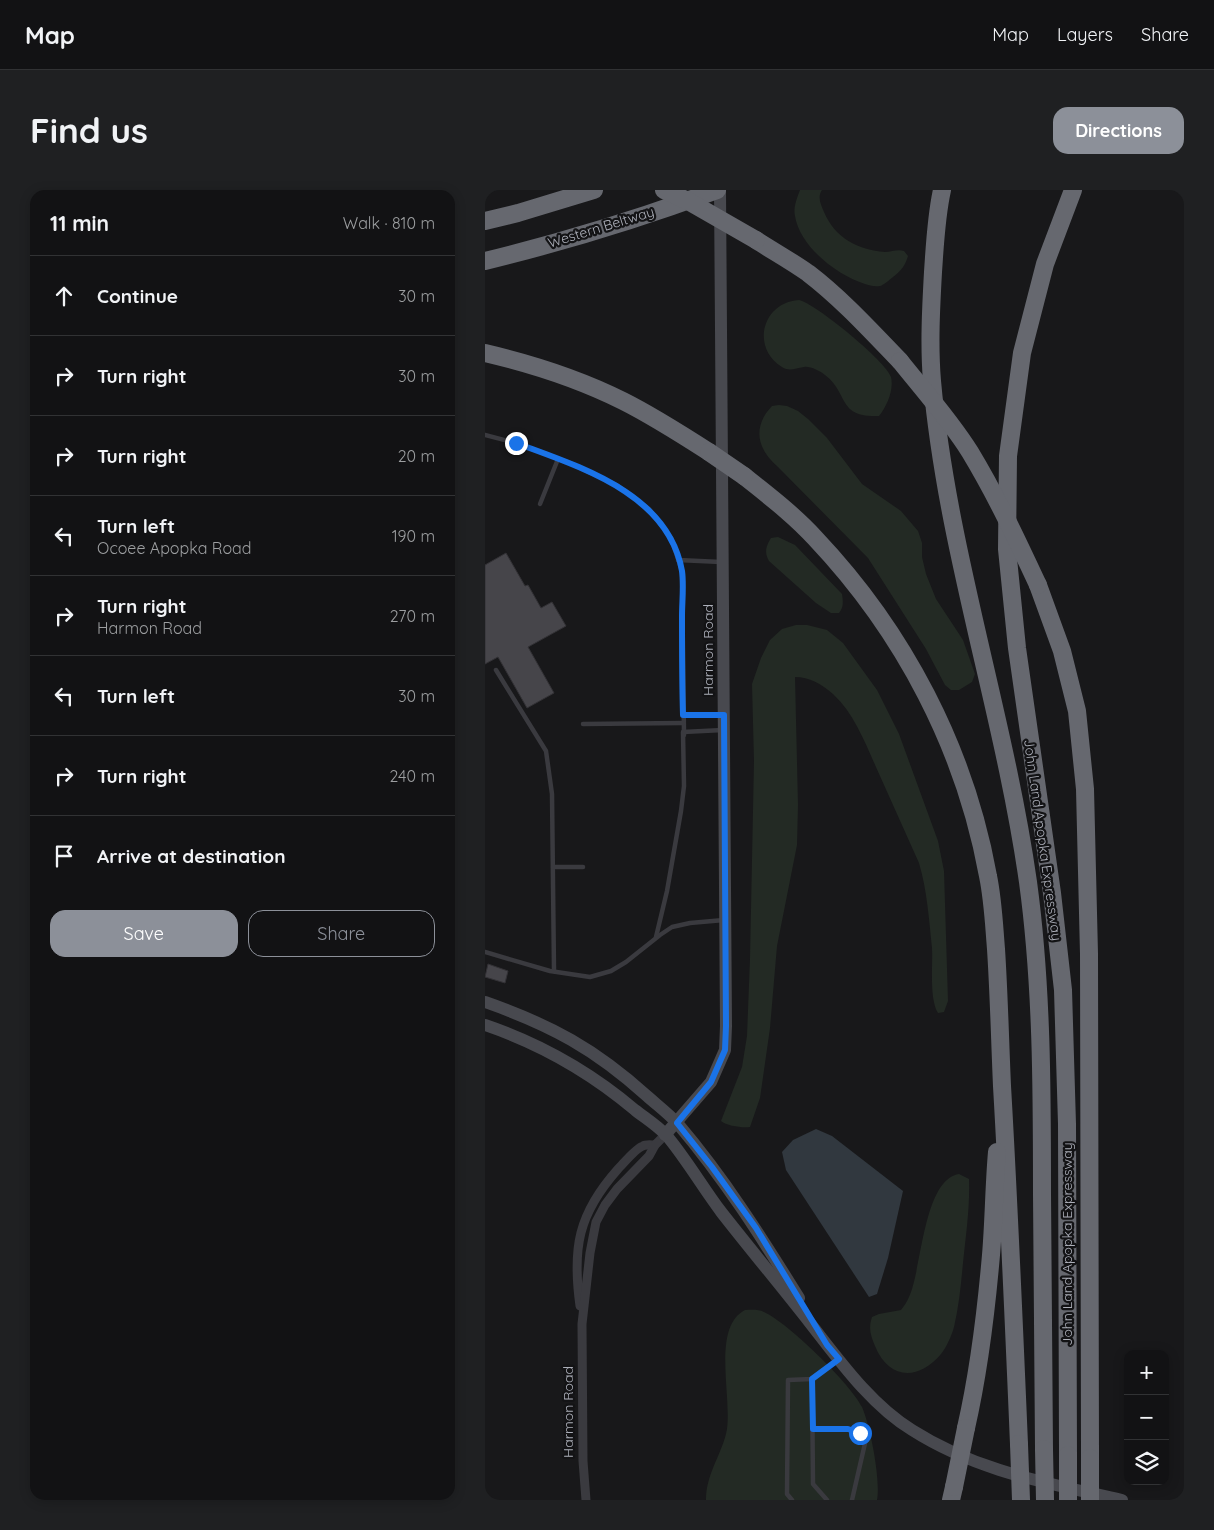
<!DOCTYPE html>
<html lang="en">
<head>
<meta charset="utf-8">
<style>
	:root { --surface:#121214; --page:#1f2022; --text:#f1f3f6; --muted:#9c9ea0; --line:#313234; --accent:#8c9099 }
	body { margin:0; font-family:Quicksand,sans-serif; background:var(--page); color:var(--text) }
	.controls { position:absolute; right:15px; bottom:15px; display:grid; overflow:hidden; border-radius:10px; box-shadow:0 2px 12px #0003 }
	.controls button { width:45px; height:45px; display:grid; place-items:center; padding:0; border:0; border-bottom:1px solid var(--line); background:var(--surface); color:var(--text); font:25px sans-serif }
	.stop { position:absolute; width:15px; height:15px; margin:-11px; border:4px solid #1a73e8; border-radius:50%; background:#fff }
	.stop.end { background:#1a73e8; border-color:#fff; box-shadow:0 1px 5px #0008 }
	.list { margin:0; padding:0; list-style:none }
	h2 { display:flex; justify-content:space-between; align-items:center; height:65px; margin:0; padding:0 20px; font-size:21px }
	h2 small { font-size:16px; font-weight:400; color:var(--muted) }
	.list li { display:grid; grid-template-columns:32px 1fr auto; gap:15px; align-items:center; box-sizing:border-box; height:80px; padding:0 20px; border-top:1px solid var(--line) }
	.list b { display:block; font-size:19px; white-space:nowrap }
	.list p { margin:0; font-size:16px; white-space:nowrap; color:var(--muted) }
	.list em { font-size:16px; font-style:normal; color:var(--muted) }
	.actions { display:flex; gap:10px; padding:15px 20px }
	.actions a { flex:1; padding:11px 0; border:1px solid var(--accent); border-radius:15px; text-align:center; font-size:18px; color:var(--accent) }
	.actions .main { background:var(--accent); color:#fff }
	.icon { flex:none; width:28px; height:28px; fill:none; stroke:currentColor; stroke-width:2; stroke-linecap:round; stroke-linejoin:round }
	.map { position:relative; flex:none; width:699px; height:1310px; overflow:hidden; border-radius:15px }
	header { display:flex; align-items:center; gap:30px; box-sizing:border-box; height:70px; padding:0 25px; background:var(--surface); border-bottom:1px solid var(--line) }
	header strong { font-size:24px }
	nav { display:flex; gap:28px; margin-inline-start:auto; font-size:18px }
	.intro { display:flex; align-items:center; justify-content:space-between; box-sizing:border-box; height:120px; padding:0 30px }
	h1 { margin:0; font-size:35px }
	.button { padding:12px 22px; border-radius:15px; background:var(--accent); color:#fff; font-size:18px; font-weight:700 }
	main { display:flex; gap:30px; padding:0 30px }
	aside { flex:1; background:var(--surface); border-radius:15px; box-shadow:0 2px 12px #0003 }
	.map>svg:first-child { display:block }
</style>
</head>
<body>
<header>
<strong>Map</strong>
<nav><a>Map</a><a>Layers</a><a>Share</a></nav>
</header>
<div class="intro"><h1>Find us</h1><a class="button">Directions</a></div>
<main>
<aside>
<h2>11 min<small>Walk · 810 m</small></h2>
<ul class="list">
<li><svg class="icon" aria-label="ahead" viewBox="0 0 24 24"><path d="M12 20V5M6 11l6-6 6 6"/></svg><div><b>Continue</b></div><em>30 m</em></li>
<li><svg class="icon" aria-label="right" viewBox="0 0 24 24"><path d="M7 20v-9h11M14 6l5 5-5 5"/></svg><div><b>Turn right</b></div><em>30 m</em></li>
<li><svg class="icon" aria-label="right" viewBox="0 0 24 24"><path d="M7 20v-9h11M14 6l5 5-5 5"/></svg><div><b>Turn right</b></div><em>20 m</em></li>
<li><svg class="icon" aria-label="left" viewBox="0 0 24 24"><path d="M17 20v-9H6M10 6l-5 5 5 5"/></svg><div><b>Turn left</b><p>Ocoee Apopka Road</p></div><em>190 m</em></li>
<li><svg class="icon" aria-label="right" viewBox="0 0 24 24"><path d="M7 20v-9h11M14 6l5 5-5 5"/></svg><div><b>Turn right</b><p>Harmon Road</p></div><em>270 m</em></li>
<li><svg class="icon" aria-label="left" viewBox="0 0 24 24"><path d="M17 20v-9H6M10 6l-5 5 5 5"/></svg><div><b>Turn left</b></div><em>30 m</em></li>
<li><svg class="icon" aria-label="right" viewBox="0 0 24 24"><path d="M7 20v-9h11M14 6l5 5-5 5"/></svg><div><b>Turn right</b></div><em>240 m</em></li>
<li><svg class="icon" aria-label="arrive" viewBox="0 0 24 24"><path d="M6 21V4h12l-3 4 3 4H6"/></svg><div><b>Arrive at destination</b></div></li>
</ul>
<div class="actions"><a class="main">Save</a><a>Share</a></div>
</aside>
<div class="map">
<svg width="699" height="1310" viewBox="0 0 699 1310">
	<rect width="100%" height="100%" fill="#18181a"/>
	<g fill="#232a24">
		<path d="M315 0H337C332 7 336 15 339 22 350 48 373 60 400 62 407 62 412 59 419 61L423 66C420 76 416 81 408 87 404 90 399 95 395 96 389 97 384 95 380 94 352 85 315 57 310 26 308 18 312 8 315 0Z"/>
		<path d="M314 110C330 113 402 172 406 187 409 200 402 216 394 226 352 228 364 203 340 185 335 181 325 176 319 177 310 178 305 182 297 177 265 157 278 112 314 110Z"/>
		<path d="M294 215 302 216 313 221 323 229 342 248 377 294 416 321 433 341 437 353V367L441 384 451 409 478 450 490 484 487 492 474 500H466L460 495 441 459 383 368 293 277C272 259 267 237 287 216Z"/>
		<path d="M293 347 310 355 357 404C358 411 359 417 354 423H346L331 413 284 371C279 362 281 356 286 348Z"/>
		<path d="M311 435H322L342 440 358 453 392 500 414 544 453 651 459 681 463 811 459 822 453 823C444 808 448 776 447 758 444 729 442 700 434 673 421 644 408 615 395 586 382 558 371 525 348 504 337 494 324 487 310 487L313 615 312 655 292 756 285 838 275 908 265 937C257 938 242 936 236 931L257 877 262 846 265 769 269 571 267 494 276 468 285 450 297 439Z"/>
		<path d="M474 984 484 989C485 1017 481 1044 478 1073 476 1094 474 1116 469 1137 467 1145 461 1158 456 1164 433 1191 404 1190 390 1156 386 1146 383 1139 387 1127L394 1124 416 1120C419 1116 422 1112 424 1107 437 1080 438 990 474 984Z"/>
		<path d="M260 1120C266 1120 273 1119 279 1122 303 1133 365 1193 377 1217 385 1235 396 1290 392 1310H221C221 1285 235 1267 241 1244 249 1212 225 1138 260 1120Z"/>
	</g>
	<path fill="#31383f" d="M331 939 347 946 418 1001 403 1068 392 1104 384 1107 301 980 297 962 308 950Z"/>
	<g fill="#46454a" stroke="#333236">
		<path d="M21 363 40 396 43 395 56 418 67 412 81 436 43 457 69 503 42 518 13 467 0 474V375Z"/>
		<path d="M3 774 23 781 20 793 0 787Z"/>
	</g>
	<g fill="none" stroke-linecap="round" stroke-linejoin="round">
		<g stroke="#3a3a3f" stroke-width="4.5">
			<path d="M0 245 31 253 85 273 133 296 164 319 186 348 197 381 199 545"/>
			<path d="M55 314 73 269"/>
			<path d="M193 370 236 372"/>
			<path d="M11 480 61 561 67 604 69 781"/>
			<path d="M198 525H237"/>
			<path d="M98 534 198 533"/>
			<path d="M68 677H98"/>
			<path d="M171 747 182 701 196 621 199 596 198 542 238 540"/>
			<path d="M0 762 65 781 105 787 126 781 141 772 175 745 187 737 205 733 239 730"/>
			<path d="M327 1189 328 1294 342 1310"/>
			<path d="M328 1239C346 1239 368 1235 381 1249L367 1310"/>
			<path d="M307 1310 302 1304 303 1190 327 1189 353 1170"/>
		</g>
		<g stroke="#3a3a3f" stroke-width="9">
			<path d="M95 1116C87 1058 93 1024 133 979 139 973 151 958 158 956 161 954 166 955 170 955"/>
			<path d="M101 1310 98 1271 97 1134 105 1063 111 1032 120 1015 132 999 164 966 170 955 180 945"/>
		</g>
		<g stroke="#48494f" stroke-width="12">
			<path d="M0 812C66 835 110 859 162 906 172 915 184 924 193 934 239 988 277 1048 314 1108"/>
			<path d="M0 835C56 854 105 882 150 920 160 928 173 936 182 946 202 970 218 998 237 1023 266 1060 296 1096 325 1133 354 1170 386 1215 427 1240 493 1282 563 1293 637 1310"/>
			<path d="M180 945 226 892 240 860 241 836 235 0"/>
		</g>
		<g stroke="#66686f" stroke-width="18">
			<path d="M457 0C451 27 450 54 448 82 446 118 444 155 447 191 462 360 519 523 543 692 557 795 557 900 557 1004 558 1089 559 1174 559 1259"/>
			<path d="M0 31 33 23 109 0"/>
			<path d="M271 50C288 61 306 71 323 83 357 109 386 141 415 171"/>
			<path d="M0 71C78 52 156 28 232 0"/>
			<path d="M0 163C47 174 94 189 138 211 168 226 196 244 224 262"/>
			<path d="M259 286C284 306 309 325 330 348 419 442 480 559 503 686 508 710 509 735 511 759 514 805 515 851 517 896 524 1016 529 1135 534 1254"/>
			<path d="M553 395 577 461 592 521 600 599 604 764 605 1268"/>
			<path d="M481 1238C494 1181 501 1123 506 1065 509 1030 509 996 512 962"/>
			<path d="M583 1265 582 934 578 800 567 703 532 458 522 359 523 266 537 163 560 74 588 0"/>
			<path d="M466 1310 469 1297"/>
		</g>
		<g stroke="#66686f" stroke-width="18">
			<path d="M179 0 203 11 271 50"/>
			<path d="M415 171C439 201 465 230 485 262 511 305 532 350 553 395"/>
			<path d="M224 262 259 286"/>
			<path d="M534 1254 536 1310"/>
			<path d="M559 1259 560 1310"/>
			<path d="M583 1265V1310"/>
			<path d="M469 1297 481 1238"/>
			<path d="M605 1310V1268"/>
		</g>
	</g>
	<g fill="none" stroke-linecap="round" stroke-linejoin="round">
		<path stroke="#1a73e8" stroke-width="6" d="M31 253C95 277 183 303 197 381 199 395 197 412 197 426 197 459 197 492 198 525H239L241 836 240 860 226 892 192 933 227 977 271 1038 342 1155 354 1169 327 1189 328 1239H363L375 1243"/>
	</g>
	<g text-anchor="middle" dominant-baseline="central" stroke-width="4.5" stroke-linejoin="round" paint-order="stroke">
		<g font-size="14" fill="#acafb9" stroke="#131315">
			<text transform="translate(116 37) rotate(-17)">Western Beltway</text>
			<text transform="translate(223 460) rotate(-90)">Harmon Road</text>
			<text transform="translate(558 650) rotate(82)">John Land Apopka Expressway</text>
			<text transform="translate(582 1054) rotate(-90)">John Land Apopka Expressway</text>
			<text transform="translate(83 1222) rotate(-90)">Harmon Road</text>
		</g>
	</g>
</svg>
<div class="controls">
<button>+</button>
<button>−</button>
<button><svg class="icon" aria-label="layers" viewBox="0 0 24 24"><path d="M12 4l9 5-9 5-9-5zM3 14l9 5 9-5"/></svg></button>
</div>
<div class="stop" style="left:375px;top:1243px"></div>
<div class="stop end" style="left:31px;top:253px"></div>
</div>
</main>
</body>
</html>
